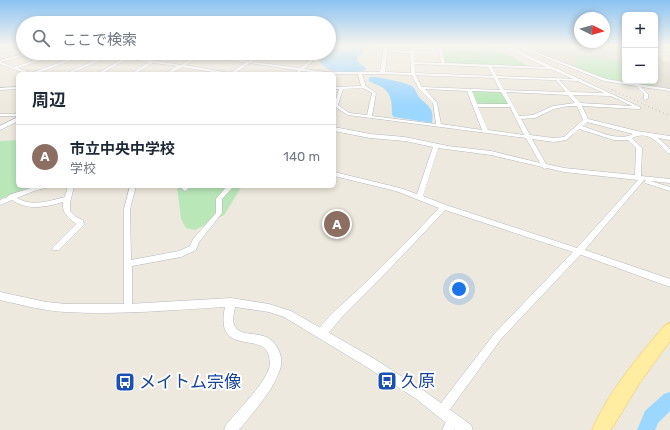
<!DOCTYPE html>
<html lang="ja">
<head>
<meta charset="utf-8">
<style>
	:root { --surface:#fff; --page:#f2f2f3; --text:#1f2937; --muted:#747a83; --line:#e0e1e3; --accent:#db2777 }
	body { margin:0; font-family:Rubik,"Noto Sans JP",sans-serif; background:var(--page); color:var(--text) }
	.controls { position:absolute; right:12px; top:12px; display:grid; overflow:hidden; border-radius:6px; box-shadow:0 2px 6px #0003 }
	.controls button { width:36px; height:36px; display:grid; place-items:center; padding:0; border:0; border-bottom:1px solid var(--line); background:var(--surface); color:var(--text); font:20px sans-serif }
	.compass { position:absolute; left:574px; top:12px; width:36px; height:36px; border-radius:50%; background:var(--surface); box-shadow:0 2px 6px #0003; rotate:95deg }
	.you { position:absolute; left:459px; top:289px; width:14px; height:14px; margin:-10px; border:3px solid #fff; border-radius:50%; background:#1a73e8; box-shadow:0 0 0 6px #1a73e833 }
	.badge { display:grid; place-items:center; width:26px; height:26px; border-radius:50%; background:var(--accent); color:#fff; font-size:13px; font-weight:700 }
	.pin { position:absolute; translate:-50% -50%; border:2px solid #fff; box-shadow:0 1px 4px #0006 }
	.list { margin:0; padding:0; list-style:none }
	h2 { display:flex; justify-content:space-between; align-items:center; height:52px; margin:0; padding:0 16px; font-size:17px }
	h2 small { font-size:13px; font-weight:400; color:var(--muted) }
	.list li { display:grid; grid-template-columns:26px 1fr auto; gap:12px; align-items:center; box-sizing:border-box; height:64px; padding:0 16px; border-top:1px solid var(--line) }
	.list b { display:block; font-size:15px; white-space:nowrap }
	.list p { margin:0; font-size:13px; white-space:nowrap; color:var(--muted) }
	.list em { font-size:13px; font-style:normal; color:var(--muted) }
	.icon { flex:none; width:22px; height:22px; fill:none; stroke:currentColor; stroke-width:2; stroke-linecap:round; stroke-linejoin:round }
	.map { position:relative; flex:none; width:670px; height:430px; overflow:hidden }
	.search { position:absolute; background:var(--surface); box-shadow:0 2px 6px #0003; left:16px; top:16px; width:320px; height:44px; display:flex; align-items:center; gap:10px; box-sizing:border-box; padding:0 14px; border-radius:22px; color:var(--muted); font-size:15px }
	.panel { position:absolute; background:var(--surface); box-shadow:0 2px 6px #0003; left:16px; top:72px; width:320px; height:116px; border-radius:6px }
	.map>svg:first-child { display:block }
</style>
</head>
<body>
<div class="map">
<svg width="670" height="430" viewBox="0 0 670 430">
	<rect width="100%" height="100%" fill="#ede9de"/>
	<path fill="#dcd8cd" d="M523 46H625V81H655V49L661 60 670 62V89L606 80Z"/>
	<g fill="#b9e7b8">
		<path d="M448 49 504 52 530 67 445 63 442 51Z"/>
		<path d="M576 55 625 62V81H652L654 87 605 80 575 66Z"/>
		<path d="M472 91 501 92 503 93 509 105 477 103Z"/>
		<path d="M18 140V186H32L0 199V141Z"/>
		<path d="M177 186H242L224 215 195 230 186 228 181 219Z"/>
	</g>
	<g fill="#9cd7ff">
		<path d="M329 46H380L364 48 363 53 357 57 358 62 367 69C361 73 337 73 330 70 324 68 317 59 317 53H329Z"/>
		<path d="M370 77C377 76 407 83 412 86 416 89 416 93 419 97 427 106 435 107 432 123L394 117 392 115C392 103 392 92 380 86 376 84 372 83 368 80Z"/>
	</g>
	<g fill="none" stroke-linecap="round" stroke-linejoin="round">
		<path fill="#9cd7ff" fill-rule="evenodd" d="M670 392V411L658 423 655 430H637L645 411 664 394Z"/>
		<defs>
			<g id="minor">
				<path d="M23 46V48L0 53V51Z"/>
				<path d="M411 46H413L414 47 439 48V46H441L445 63 546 67 506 48 473 47 471 46H508L640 107V109H638L582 106 588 119 637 131 670 136V140L658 138 670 149V154L668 153C657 142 649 130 632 138L642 148 641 176 670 179V183L650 181 670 187V191L645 183 644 182 646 180H644L582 253 501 339 446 415 442 417 438 415 436 411 438 407 495 333 573 252 445 210C412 246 377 282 342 317 336 323 329 335 321 338L318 337 316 334C322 321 349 298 361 287 388 261 414 235 439 208L396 191 334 176V172L400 188 417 194 433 147 405 141 370 138 334 131V127L370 134 405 137 448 146 491 151 540 163 526 138 348 115 334 106 339 89H334V87L361 86 358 74 360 73 362 74 366 86 376 93 372 116 436 124 433 103 419 89 411 74 410 53 385 52 383 51 385 50 410 51ZM414 49 439 50 441 63 414 62ZM415 64 488 67 500 90 422 87 415 74ZM492 67 551 69 604 93 571 92 558 79 556 80 566 92 504 90ZM363 88 372 93 367 115 349 113 338 105 343 89ZM425 89 467 91 482 130 441 124 437 103ZM472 91 501 92 508 104H477ZM506 92 568 95 575 103 553 106 533 115 519 116ZM573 95 611 96 632 106 580 103ZM568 106H577L583 120 564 137 554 138 530 135 521 119 535 118 554 109ZM478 107H510L524 135 488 130ZM587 122 633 134C618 142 598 131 582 126ZM579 129 614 140H628L636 148 635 175 564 168 546 164 532 139 554 142 566 140ZM438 148 491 155 542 167 545 169 547 168 564 172 638 180 577 248 446 205 423 196Z"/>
				<path d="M516 46H520L606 79 670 89V91L641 87 648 94V99L644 100V94L636 86 604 81Z"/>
				<path d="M655 48 670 50V52L655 50Z"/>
				<path d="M27 53H33L1 62 14 67 57 53H63L18 68 31 73 85 53H90L36 74H27L0 64V60Z"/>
				<path d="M99 53H108L181 65 201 53H206L185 65 230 73 260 53H264L234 74H224L182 67 170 74H165L177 66 153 63 135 74H130L149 62 111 56 69 74H64L107 55Z"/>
				<path d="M276 53 303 54 313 61 298 74H294L309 61 302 56 278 54Z"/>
				<path d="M18 87V89L0 90V88Z"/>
				<rect x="0" y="114" width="18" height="2"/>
				<path d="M37 186H50L49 187 34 191 17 198C32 207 49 201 65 197L68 186H74L70 203V211L76 217 83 220 84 225 59 250H53L52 248 76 224C69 217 62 215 63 202 46 207 28 211 12 200L0 205V200L8 197 9 195Z"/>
				<path d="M130 186H136L130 209 131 260 179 251 190 246 193 239 216 213V199L227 186H234L222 199V213L199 242 196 250 181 257 132 266V308L131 311 128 312 125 311 124 308V209Z"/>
				<path d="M181 186H187L188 189 185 191 183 190Z"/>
				<path d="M453 414 457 416 459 420 454 430H442L449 416Z"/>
			</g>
			<g id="tertiary">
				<path d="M384 46H388L385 72 580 79 582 80 580 81 382 74H323L182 53H193L326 72H380Z"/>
				<path d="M133 53H138L101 74H96Z"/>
				<path d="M18 117V121L0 130V126Z"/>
				<path d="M579 248 670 279V287L576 253 575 251 576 249Z"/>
				<path d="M0 292 46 302 66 304H128L231 298 269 304 291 311 373 358 423 390 471 425 473 430H455L415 398 365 366 284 317 269 312 235 307C234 314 231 322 236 328 244 339 270 327 279 351 282 358 282 365 279 372 271 394 253 412 239 430H224L226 425C238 410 262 387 269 369 270 365 270 361 269 357 266 330 214 359 225 307 172 310 119 315 66 312 44 311 22 305 0 300Z"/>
			</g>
			<path id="primary" d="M670 323V341L639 384 611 430H592C607 394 639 355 665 325Z"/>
		</defs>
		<use href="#minor" stroke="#b5b8bd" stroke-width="1"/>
		<use href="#tertiary" stroke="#b5b8bd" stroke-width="1"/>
		<use href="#primary" stroke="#fdc447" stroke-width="1"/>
		<use href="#minor" fill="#fff" fill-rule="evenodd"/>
		<use href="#tertiary" fill="#fff" fill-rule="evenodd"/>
		<use href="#primary" fill="#ffeda1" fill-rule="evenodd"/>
		<path stroke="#b3b4b4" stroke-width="1" stroke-dasharray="0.5 3" stroke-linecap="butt" d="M512 46 615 91"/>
		<path stroke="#b3b4b4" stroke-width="1.5" stroke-dasharray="0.5 3.5" stroke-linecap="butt" d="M612 90 670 116"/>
	</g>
	<linearGradient id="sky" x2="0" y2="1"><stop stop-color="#89c2f1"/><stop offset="0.43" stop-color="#f7f5f0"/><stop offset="1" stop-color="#f7f5f0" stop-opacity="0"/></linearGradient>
	<rect width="670" height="106" fill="url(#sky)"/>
	<defs>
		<symbol id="bus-square" viewBox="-11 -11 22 22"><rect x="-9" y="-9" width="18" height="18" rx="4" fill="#1a4fb4" stroke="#fff"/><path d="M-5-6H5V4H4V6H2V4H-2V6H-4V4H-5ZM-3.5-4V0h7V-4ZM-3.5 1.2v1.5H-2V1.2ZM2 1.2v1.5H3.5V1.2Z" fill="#fff"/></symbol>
	</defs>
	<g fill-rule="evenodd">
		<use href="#bus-square" x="376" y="370" width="22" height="22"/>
		<use href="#bus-square" x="114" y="371" width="22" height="22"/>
	</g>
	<g text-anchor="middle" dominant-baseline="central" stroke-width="4" stroke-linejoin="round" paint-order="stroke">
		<g font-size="17" fill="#164399" stroke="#fff" text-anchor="start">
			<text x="401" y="381">久原</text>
			<text x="139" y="382">メイトム宗像</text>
		</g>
	</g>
</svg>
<div class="controls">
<button>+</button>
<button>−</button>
</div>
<svg class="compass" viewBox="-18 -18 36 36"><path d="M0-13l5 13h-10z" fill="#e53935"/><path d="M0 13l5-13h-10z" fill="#747a83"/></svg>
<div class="you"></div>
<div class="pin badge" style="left:337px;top:224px;background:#8d6e63">A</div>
<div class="search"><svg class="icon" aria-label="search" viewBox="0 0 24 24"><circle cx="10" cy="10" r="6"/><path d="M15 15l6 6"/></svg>ここで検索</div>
<section class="panel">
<h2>周辺<small></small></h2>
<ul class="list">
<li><span class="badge" style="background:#8d6e63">A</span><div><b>市立中央中学校</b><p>学校</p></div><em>140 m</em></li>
</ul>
</section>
</div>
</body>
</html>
